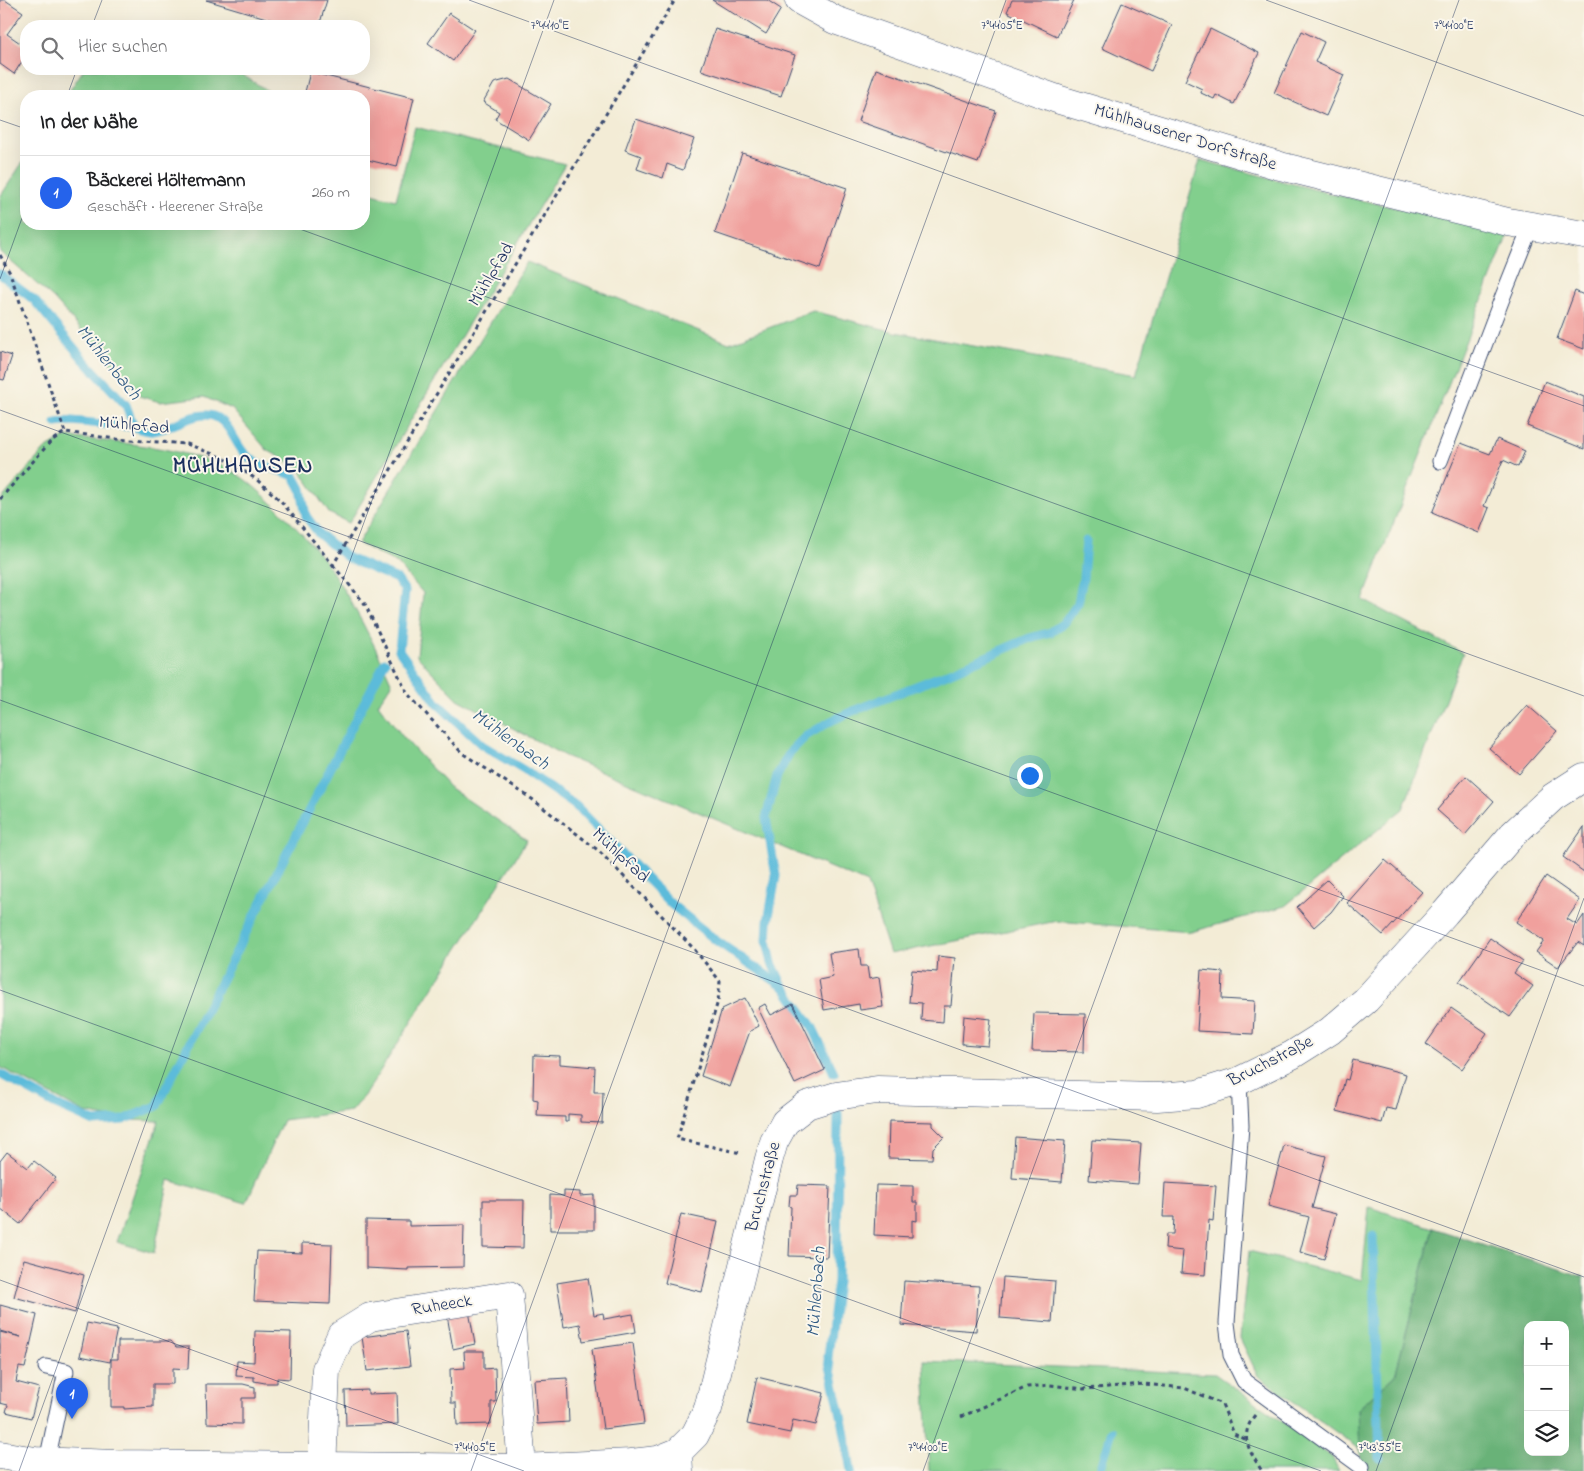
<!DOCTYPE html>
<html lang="de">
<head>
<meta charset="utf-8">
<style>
	:root { --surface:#fff; --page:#f2f2f2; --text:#202124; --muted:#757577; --line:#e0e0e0; --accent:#2563eb }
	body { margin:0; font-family:"Indie Flower",sans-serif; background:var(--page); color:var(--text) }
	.controls { position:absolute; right:15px; bottom:15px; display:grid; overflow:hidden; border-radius:10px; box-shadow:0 5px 20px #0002 }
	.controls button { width:45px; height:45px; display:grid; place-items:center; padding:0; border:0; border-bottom:1px solid var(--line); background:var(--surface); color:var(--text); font:25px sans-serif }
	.you { position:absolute; left:1029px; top:775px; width:18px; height:18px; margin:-12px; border:4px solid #fff; border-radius:50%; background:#1a73e8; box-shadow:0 0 0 8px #1a73e833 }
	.badge { display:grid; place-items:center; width:32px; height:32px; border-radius:50%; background:var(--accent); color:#fff; font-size:16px; font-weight:700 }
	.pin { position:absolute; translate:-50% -41px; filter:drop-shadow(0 1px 2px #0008) }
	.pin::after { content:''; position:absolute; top:26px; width:18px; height:15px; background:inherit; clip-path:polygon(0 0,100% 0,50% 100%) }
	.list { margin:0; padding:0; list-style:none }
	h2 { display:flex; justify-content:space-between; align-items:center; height:65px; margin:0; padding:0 20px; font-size:21px }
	h2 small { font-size:16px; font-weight:400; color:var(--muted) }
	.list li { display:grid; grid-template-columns:32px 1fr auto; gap:15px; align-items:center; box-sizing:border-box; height:75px; padding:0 20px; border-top:1px solid var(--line) }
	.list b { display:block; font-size:19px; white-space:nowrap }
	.list p { margin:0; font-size:16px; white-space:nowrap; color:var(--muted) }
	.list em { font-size:16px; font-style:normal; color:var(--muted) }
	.icon { flex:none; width:28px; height:28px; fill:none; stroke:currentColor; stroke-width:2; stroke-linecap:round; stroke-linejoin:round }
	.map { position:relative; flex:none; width:1584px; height:1471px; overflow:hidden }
	.search { position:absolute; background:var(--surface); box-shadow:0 5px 20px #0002; left:20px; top:20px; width:350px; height:55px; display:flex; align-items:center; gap:12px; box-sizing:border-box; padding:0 18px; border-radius:20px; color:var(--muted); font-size:19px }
	.panel { position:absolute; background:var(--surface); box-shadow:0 5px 20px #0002; left:20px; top:90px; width:350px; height:140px; border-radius:20px }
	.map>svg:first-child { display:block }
</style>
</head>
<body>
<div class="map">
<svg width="1584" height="1471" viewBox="0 0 1584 1471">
	<rect width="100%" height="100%" fill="#fbf7ec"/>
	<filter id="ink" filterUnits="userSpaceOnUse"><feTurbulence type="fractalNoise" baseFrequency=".02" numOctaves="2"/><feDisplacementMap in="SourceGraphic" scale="10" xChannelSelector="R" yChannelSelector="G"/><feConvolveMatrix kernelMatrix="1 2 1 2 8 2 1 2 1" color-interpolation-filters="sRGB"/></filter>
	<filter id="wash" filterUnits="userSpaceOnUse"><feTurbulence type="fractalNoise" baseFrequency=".0096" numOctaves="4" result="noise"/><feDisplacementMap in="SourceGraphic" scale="20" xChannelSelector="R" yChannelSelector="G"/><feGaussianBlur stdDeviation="1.12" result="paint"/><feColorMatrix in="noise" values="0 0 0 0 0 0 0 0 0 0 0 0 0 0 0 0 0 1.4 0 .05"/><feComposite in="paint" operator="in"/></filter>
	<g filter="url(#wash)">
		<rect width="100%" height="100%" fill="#f3ecd6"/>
		<g fill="#82cf8d" stroke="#4e7f76">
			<path d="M84 69H233L268 91V96H66Z"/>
			<path d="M415 127 565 164 349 523 329 513 298 467 267 450 232 409 204 397 160 402 139 396 54 299 0 252V197L26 157V224H364V192L396 200Z"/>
			<path d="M1200 160 1332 194 1509 232 1363 600 1463 653 1403 809 1285 906 1191 932 1057 921 890 954 867 883 565 756 458 699 417 656 423 593 397 563 358 543 527 262 729 343 813 311 895 332 1136 375Z"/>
			<path d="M65 437C119 443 171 445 222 466 243 475 260 492 276 507 295 527 316 547 331 570 355 606 375 645 392 684L378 704 403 737 450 788 527 840 366 1093 351 1111 283 1120 246 1203 169 1180 154 1253 117 1242 159 1121 123 1120 85 1113 0 1067V501L45 449Z"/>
			<path d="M1369 1207 1433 1228 1395 1376 1358 1409 1361 1450 1258 1376 1240 1338 1249 1251 1362 1280Z"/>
			<path d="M924 1361 1215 1374 1332 1457 1339 1471H929Z"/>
		</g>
		<path fill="#69b278" stroke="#42706b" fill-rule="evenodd" d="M1433 1228 1584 1277V1471H1361L1358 1409 1395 1376ZM1528 1325H1565V1452H1528Z"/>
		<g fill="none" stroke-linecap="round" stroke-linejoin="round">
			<g stroke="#5cbbda" stroke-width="9">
				<path d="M0 274 34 300 84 360 126 405 134 427C140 429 148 432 153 431 170 430 195 410 213 416 230 422 234 442 245 454 258 467 278 469 294 476L301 489 306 516 319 534 348 558 397 579 405 591 399 650 437 703 482 745 527 772 576 806 672 905 718 942 784 987 812 1026 834 1073"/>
				<path d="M56 423 72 421 134 427"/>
				<path d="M783 986 772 963 767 941 768 922 776 876 766 818 777 776 790 752 806 736 831 721 853 711 944 675 1030 638 1051 632 1065 622 1078 603 1083 578 1086 541"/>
				<path d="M0 1074 56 1105 94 1122 123 1120 157 1106 385 662"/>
				<path d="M838 1113 837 1281 828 1357 843 1424 851 1471"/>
				<path d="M1373 1236 1380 1458"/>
				<path d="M1100 1471 1112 1431"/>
			</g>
		</g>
		<g id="blocks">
			<g fill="#f0a09d">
				<path d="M0 0H5L23 12 7 34 26 47V55L14 74 0 64Z"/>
				<path d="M206 0H327L319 26H293Z"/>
				<path d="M712 0H767L781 9 766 34Z"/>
				<path d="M1012 0H1074L1057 36 1007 12Z"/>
				<path d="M1122 3 1172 25 1151 71 1102 48Z"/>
				<path d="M449 13 475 30 453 61 428 43Z"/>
				<path d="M715 29 795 55 781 96 701 70Z"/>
				<path d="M1210 29 1259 53 1234 104 1216 95 1214 99 1201 93 1202 89 1185 81Z"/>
				<path d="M1302 31 1324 42 1315 62 1344 75 1326 116 1274 93Z"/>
				<path d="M876 69 996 111 978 163 858 121Z"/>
				<path d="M310 72 414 98 397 167 364 159V96H304Z"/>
				<path d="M509 79 551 104 529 140 495 119 499 112 483 102 494 83Z"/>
				<path d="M636 119 694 139 683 170 667 164 663 178 637 169 641 156 625 150Z"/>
				<path d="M742 153 847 188 820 269 715 233Z"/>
				<path d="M1575 291 1584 295V349L1557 339Z"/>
				<path d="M0 352 12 356 4 380 0 379Z"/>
				<path d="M1545 381 1584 397V449L1527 426Z"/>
				<path d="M1497 439 1525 451 1518 467 1503 460 1484 506 1489 508 1479 533 1432 513 1461 443 1490 454Z"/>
				<path d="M1527 705 1557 731 1519 774 1489 748Z"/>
				<path d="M1466 776 1494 801 1465 835 1437 810Z"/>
				<path d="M1584 827V872L1563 857Z"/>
				<path d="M1385 860 1422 892 1383 935 1347 903Z"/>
				<path d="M1546 876 1580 900 1567 919 1577 925 1584 915V946L1578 942 1558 967 1536 952 1544 941 1516 922Z"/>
				<path d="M1327 880 1343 896 1331 912 1314 927 1297 907Z"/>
				<path d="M1490 938 1523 961 1514 973 1533 986 1510 1017 1459 982Z"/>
				<path d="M859 949 861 966H867L869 979 879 977 883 1007 860 1010 859 1004 824 1010 819 980 833 977 829 953Z"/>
				<path d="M938 956 955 958 951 1006H944L943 1022 921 1020 922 1003 909 1002 912 970 937 972Z"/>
				<path d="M1201 970 1223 972 1222 999 1255 1001 1253 1034 1197 1031Z"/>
				<path d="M745 998 759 1026 750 1031 730 1087 701 1076 722 1009Z"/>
				<path d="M765 1004 771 1015 793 1004 825 1070 795 1084 758 1008Z"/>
				<path d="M1451 1008 1487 1033 1462 1069 1426 1044Z"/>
				<path d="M1034 1013 1085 1014 1084 1052 1032 1051Z"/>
				<path d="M964 1016 991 1019 988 1046 962 1044Z"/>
				<path d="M534 1055 560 1056V1064L595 1067 594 1092H603L602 1123 581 1122V1115L568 1114V1122H565V1117L537 1116 538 1100 533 1099Z"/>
				<path d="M1353 1060 1406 1074 1396 1110 1386 1108 1382 1123 1337 1111 1345 1079 1348 1080Z"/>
				<path d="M889 1121 933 1122V1126L944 1137 933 1148 932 1159 888 1158Z"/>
				<path d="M1015 1137 1065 1141 1062 1182 1012 1178Z"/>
				<path d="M1092 1140 1141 1143 1138 1184 1089 1180Z"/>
				<path d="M1284 1145 1326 1156 1312 1208 1336 1214 1324 1259 1300 1252 1309 1217 1268 1206Z"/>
				<path d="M7 1152 28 1168 34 1161 56 1178 20 1224 0 1208V1161Z"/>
				<path d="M1165 1183 1216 1186 1213 1221 1209 1220 1205 1275 1181 1273 1183 1251 1165 1249 1166 1234H1173L1174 1217H1163Z"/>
				<path d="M798 1185 830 1186 827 1257 789 1256 791 1207 789 1206 790 1195H797Z"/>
				<path d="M876 1185 913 1186V1202H917V1221L912 1220V1237L874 1235Z"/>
				<path d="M564 1191 580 1192V1196L594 1195V1230H550V1195L564 1196Z"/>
				<path d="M483 1200H524L523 1248 483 1247Z"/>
				<path d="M681 1214 718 1222 702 1292 665 1283Z"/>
				<path d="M366 1220 409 1221V1226L464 1225 463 1267 408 1268V1270L366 1268Z"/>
				<path d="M302 1243 332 1244 330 1304 254 1301 257 1251 302 1253Z"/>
				<path d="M24 1259 84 1275 75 1313 14 1297Z"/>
				<path d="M1003 1277 1055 1281 1052 1322 1000 1318Z"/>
				<path d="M588 1278 594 1315 603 1313 604 1319 633 1314 636 1332 583 1341 580 1324 564 1327 557 1283Z"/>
				<path d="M904 1281 979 1286 976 1331 901 1325Z"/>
				<path d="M0 1305 37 1315 25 1368 19 1367 16 1382 39 1388 31 1418 6 1412 8 1405 0 1403V1332L21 1337 0 1331Z"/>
				<path d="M469 1311 475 1344 453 1349 447 1315Z"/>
				<path d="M87 1323 117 1329 110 1362 80 1356Z"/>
				<path d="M255 1331 291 1332 290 1379 277 1378V1383H265L254 1381V1377L236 1376 237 1361 254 1362Z"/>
				<path d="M406 1331 410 1366 367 1371 362 1337Z"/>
				<path d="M118 1341H171L176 1347H189L188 1369 173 1368V1384H153V1407L124 1409V1407H111V1359H118Z"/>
				<path d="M633 1343 644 1424 603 1429 592 1349Z"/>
				<path d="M464 1351H484V1369L495 1368 496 1402H491V1424L457 1425 456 1403H451L450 1369 465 1368Z"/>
				<path d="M757 1377 824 1393 816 1425 793 1420 790 1433 747 1424Z"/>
				<path d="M567 1378 569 1422 537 1424 534 1380Z"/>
				<path d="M206 1384H243L255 1387V1398H242V1424L207 1423Z"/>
				<path d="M368 1390V1394L397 1393 398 1424 346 1426 345 1391Z"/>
			</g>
		</g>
	</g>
	<g filter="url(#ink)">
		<use href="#blocks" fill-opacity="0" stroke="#3b4b70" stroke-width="1"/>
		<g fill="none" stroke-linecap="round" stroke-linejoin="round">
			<defs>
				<g id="lane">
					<path d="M1440 461 1503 296 1531 226"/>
					<path d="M1239 1081 1241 1126 1227 1323 1231 1355 1244 1381 1362 1467"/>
					<path d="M46 1367 66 1371 47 1461"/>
				</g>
				<g id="street">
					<path d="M799 0 835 20 1060 100 1280 166 1508 222 1584 235"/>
					<path d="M678 1452 679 1471"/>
					<path d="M322 1471 326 1369 341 1335 370 1317 509 1295 522 1468"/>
				</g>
				<path id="secondary" d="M0 1455 35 1461 115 1464 522 1468 631 1463 658 1460 678 1452 695 1435 708 1409 769 1159 774 1142 785 1122 807 1105 836 1096 877 1090 1157 1097 1197 1094 1239 1081 1292 1055 1330 1031 1366 1000 1445 913 1512 835 1553 797 1584 777"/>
			</defs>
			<use href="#lane" stroke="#3b4b70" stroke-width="17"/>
			<use href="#street" stroke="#3b4b70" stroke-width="29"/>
			<use href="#secondary" stroke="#3b4b70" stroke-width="29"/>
			<g stroke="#3b4b70" stroke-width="3" stroke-dasharray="4 4" stroke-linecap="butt">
				<path d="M0 255 10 273 65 432"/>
				<path d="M0 499 51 441 65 432 116 439 187 444 223 458 256 479 281 501 333 565 675 0"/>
				<path d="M333 565 365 604 407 693 462 753 532 799 599 851 694 949 720 981 718 1001 677 1139 741 1153"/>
				<path d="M1255 1415C1238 1436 1250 1452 1262 1471"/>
				<path d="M961 1417 1027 1387 1050 1385 1084 1389 1144 1384 1184 1388 1222 1404 1234 1434 1247 1440"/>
			</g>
			<use href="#lane" stroke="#fff" stroke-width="15"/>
			<use href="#street" stroke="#fff" stroke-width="28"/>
			<use href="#secondary" stroke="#fff" stroke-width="28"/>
		</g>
	</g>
	<path fill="none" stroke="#1b2f5e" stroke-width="1" stroke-opacity="0.45" d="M469 0 1584 406M1266 0 1584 116M92 26 102 0M67 96 77 69M0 120 26 129M286 224 1584 696M0 279 26 207M0 410 1584 986M0 700 1584 1277M0 990 1321 1471M0 1280 524 1471M19 1471 554 0M471 1471 1006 0M923 1471 1459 0M1376 1471 1584 898"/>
	<g text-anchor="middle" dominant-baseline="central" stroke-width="4" stroke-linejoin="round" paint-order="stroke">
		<g font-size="18" fill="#1b2f5e" stroke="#fbf7ec">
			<text transform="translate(1185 138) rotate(17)">Mühlhausener Dorfstraße</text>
			<text transform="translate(492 275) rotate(-59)">Mühlpfad</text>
			<text transform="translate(134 426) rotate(5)">Mühlpfad</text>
			<text transform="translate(620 856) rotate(43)">Mühlpfad</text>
			<text transform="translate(1271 1062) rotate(-27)">Bruchstraße</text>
			<text transform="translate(764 1187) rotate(-75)">Bruchstraße</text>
			<text transform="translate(442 1306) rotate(-9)">Ruheeck</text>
		</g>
		<g font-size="19" font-style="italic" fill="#2e5983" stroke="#fbf7ec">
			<text transform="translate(108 363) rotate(51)">Mühlenbach</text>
			<text transform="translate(510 740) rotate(36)">Mühlenbach</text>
			<text transform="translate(817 1292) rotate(-86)">Mühlenbach</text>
		</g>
		<g font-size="22" font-weight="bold" letter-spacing="1" fill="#1b2f5e" stroke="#fbf7ec">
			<text x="243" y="467">MÜHLHAUSEN</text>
		</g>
	</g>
	<g font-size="12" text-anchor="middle" fill="#1b2f5e" stroke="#fbf7ec" stroke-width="4" stroke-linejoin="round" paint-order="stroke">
		<text x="550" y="29">7°44'10"E</text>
		<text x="1002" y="29">7°44'05"E</text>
		<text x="1454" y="29">7°44'00"E</text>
		<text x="475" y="1451">7°44'05"E</text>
		<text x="928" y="1451">7°44'00"E</text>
		<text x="1380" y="1451">7°43'55"E</text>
	</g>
</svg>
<div class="controls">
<button>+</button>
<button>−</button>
<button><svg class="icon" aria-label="layers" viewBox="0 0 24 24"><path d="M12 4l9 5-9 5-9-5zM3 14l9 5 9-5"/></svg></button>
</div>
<div class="you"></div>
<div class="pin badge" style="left:72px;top:1419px">1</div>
<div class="search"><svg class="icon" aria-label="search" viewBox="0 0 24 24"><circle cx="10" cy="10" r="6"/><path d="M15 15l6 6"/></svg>Hier suchen</div>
<section class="panel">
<h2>In der Nähe<small></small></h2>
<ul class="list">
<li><span class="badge">1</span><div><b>Bäckerei Höltermann</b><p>Geschäft · Heerener Straße</p></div><em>260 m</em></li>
</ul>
</section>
</div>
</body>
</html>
